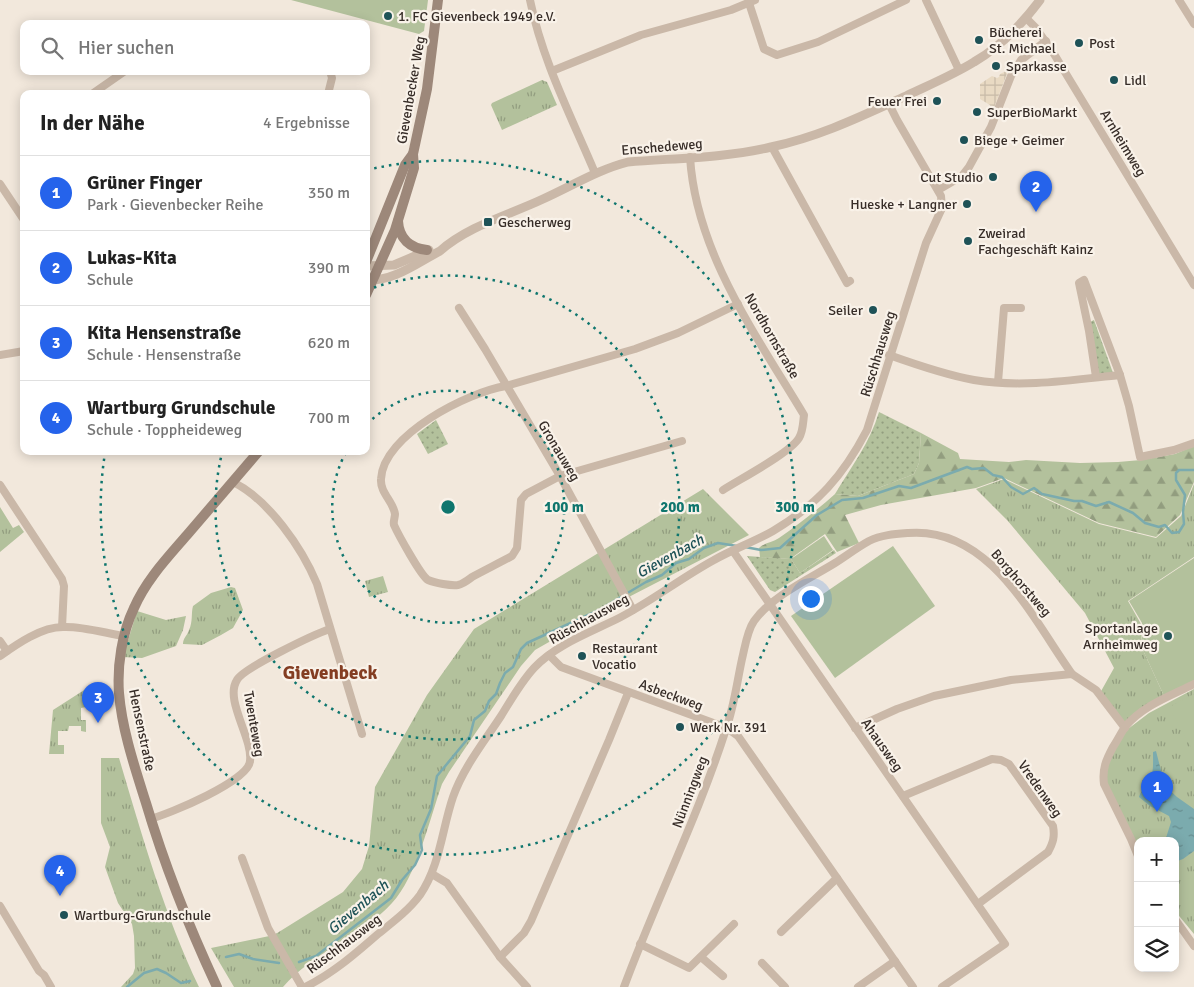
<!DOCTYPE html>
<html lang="de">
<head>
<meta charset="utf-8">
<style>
	:root { --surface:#fff; --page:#f2f2f2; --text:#222; --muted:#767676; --line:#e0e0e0; --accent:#2563eb }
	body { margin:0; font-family:Signika,sans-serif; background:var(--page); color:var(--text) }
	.controls { position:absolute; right:15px; bottom:15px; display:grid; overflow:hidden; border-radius:10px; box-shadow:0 2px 12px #0003 }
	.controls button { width:45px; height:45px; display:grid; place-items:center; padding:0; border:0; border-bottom:1px solid var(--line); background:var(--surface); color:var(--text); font:25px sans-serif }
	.you { position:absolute; left:810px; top:598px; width:18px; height:18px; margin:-12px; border:4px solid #fff; border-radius:50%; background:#1a73e8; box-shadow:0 0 0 8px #1a73e833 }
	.badge { display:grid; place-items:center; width:32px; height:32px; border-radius:50%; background:var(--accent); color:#fff; font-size:16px; font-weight:700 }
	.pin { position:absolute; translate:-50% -41px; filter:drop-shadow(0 1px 2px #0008) }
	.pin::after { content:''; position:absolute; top:26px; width:18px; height:15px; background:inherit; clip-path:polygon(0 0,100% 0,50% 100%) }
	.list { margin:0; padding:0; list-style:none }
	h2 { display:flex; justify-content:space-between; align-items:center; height:65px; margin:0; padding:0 20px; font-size:21px }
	h2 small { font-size:16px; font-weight:400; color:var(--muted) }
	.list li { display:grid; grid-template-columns:32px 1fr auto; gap:15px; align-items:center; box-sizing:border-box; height:75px; padding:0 20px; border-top:1px solid var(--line) }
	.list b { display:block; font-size:19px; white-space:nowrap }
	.list p { margin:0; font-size:16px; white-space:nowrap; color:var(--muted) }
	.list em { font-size:16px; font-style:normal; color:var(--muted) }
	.icon { flex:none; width:28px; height:28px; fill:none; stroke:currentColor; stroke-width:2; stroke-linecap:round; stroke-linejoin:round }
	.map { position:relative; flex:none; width:1194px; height:987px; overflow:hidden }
	.search { position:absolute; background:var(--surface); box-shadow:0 2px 12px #0003; left:20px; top:20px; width:350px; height:55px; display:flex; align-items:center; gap:12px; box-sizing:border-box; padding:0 18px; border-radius:10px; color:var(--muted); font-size:19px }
	.panel { position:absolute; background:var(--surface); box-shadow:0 2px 12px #0003; left:20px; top:90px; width:350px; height:365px; border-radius:10px }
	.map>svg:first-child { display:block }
</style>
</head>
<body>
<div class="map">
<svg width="1194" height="987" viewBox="0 0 1194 987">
	<defs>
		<pattern id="grass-dots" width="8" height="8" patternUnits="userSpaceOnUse" patternTransform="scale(1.25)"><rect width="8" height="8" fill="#b3c19c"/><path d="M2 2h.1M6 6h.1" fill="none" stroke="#929d7f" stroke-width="1.8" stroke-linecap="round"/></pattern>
		<pattern id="forest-firs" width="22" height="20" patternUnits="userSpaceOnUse" patternTransform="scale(1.25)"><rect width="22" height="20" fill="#b3c19c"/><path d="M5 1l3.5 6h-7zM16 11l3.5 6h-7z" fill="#929d7f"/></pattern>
		<pattern id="park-tufts" width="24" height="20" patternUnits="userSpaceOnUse" patternTransform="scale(1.25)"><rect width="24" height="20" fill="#b3c19c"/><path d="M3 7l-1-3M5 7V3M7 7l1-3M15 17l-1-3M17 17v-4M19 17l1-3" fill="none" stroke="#929d7f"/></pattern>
		<pattern id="plaza-grid" width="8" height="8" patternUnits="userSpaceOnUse" patternTransform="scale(1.25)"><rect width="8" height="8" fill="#e9dac3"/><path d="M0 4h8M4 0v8" fill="none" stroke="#c8bba8"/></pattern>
		<pattern id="water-ripples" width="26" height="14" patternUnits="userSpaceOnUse" patternTransform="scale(1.25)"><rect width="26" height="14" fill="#7babae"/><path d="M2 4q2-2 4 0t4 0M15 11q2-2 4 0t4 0" fill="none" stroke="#668c8e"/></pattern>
	</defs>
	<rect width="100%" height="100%" fill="#f2e8dc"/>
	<g fill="url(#grass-dots)">
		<path d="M1094 320 1113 373 1099 374 1090 322Z"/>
		<path d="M879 412 921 433 919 463 914 474 858 496 835 494C851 467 870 443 879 412Z"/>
		<path d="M436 420 448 444 428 454 417 434Z"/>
		<path d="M834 550 836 553 775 592 770 590 747 556 791 559 800 573Z"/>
	</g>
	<path fill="url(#forest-firs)" d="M921 433 958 453 960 459 1009 462 1026 460 1080 463 1118 462 1141 460 1175 454 1194 446V482L1180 515 1156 537 1099 523 1004 478 976 488 881 505 845 515 859 543 837 552 825 534 790 559 760 557 759 548C764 543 773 542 779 538 799 524 817 510 835 494L858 496 914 474 919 463Z"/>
	<g fill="url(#park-tufts)">
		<path d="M542 80 547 82 557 105 502 130 491 105 492 103Z"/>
		<path d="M1004 479 1099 524 1156 538 1181 516 1194 484V557L1128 601 1141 624 1142 648 1165 698 1121 727 1100 693 1114 668 1085 613 1007 520 976 489Z"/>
		<path d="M703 489 749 535 621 601 535 650 521 666 449 772 442 784C430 818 416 878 392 903 361 937 313 952 283 987H234L211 948 274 935 343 892 362 869 369 846 375 787 427 695 474 629Z"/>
		<path d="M0 507 13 528 19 525 24 532 0 552Z"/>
		<path d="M383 576 388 592 369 597 365 581Z"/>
		<path d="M231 587 235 588 243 610 233 628 221 635 202 645 183 644C183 638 187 636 189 630 193 622 191 613 193 606L211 593Z"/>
		<path d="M137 611 166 620 186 616 183 630 176 646 142 658 123 657Z"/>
		<path d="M92 685 105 688 107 705H101V696H87L86 707 81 708V720H86V732L81 731V726H69L68 731H58V745H64V754H49L53 710Z"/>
		<path d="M1194 689V934L1175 911V841H1138V851L1107 784 1105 768 1124 732 1149 713Z"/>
		<path d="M101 758H119C142 835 164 914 199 987H121L133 974 135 968 134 936 132 924 118 903 105 867 110 847 101 823Z"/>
	</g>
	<g fill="#b3c19c">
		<path d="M291 0H428L424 31 419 34Z"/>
		<path d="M824 536 833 550 800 573 791 559Z"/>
		<path d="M893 546 935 606 835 678 791 616Z"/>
		<path d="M1194 558V681L1165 698 1142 648V623L1129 601Z"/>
		<path d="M1194 694V753L1169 707Z"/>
		<path d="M1194 875V899L1187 898 1184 892 1175 898V887Z"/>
	</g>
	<path fill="url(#plaza-grid)" d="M1006 60 1012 64 1008 71 992 113 990 112V105L980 99V84L992 76 997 78 999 77 1000 74 1006 71Z"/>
	<path fill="url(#water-ripples)" d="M1156 751 1165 786 1177 797 1194 809V851L1183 859 1175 862V841H1165L1171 822 1169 816 1150 806 1139 797C1141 790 1146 788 1149 783 1154 774 1153 761 1153 752Z"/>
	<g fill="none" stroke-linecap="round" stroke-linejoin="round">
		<g stroke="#7babae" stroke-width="2.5">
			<path d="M745 547 761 550 780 548 817 515 842 500 863 498 899 486 911 488 967 467 972 469 984 468 993 475 1002 477 1011 487 1023 494 1034 488 1042 494 1074 501H1082L1096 506 1109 502 1133 513 1145 523 1159 527 1165 525 1172 533 1179 532 1184 524 1183 512 1185 495 1176 480V473L1179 470H1194"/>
			<path d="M226 957 239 954 253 959 279 963"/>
			<path d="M299 962 316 956 391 898 402 880 415 865 422 850 420 835 431 809 437 776 470 736 474 720 485 711 489 701 496 694 500 683 505 673 513 667 521 649 527 643 599 610 646 582 662 575 676 563 689 559 704 548 718 543 737 546"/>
			<path d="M127 987 144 973 157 969 166 973 181 983 190 981"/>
		</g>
		<g stroke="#cab8a8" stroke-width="8">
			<path d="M530 0C542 60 571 116 595 173"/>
			<path d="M926 0 959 70"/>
			<path d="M1179 0 1194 24"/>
			<path d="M749 3 764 49 777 55 818 42 906 0"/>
			<path d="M1026 18 1036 28 1054 54 1194 285"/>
			<path d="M552 71 641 35 731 10 755 0"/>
			<path d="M92 94 125 71"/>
			<path d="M328 94 332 78 330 71"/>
			<path d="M772 147 847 283 850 281"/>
			<path d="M690 157C696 253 756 335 804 415 803 423 803 432 799 438 790 453 740 479 723 490"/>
			<path d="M0 184 24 220"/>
			<path d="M938 190 962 176 969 167 991 127 1011 76 1021 60 1046 41"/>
			<path d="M459 308 485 349 560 476 633 610"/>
			<path d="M0 355 24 351"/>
			<path d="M889 355C917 365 946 375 974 380 1022 388 1072 380 1120 375"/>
			<path d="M1096 377 1089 331 1079 283 1084 280 1120 375 1129 406 1140 457 1174 450 1194 443"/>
			<path d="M998 382 1004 308H1021"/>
			<path d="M682 441 560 476 526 494 521 500 517 548 512 556C499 563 485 570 472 577 468 580 463 584 458 585 451 586 435 583 428 580 421 576 398 534 394 525 393 521 395 518 395 514 393 501 380 493 381 479 383 435 468 392 506 386L635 349 678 333 738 304"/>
			<path d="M233 482C269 500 302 548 317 584L362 734"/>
			<path d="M0 485 62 579 64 586 62 627"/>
			<path d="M733 551 1005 944 942 987"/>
			<path d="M0 641 7 651"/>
			<path d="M549 655 561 667 727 728 738 736 913 987"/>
			<path d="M0 656C17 644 41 627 63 627 82 626 105 633 124 636"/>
			<path d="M855 728 897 709 934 696 1011 680 1072 674 1096 690 1125 728"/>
			<path d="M903 796 992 759 1001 760 1009 764 1053 826C1055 837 1053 843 1048 852L978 904"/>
			<path d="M150 819C169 814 249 781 250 761 253 738 224 700 237 680 243 668 315 634 330 629"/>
			<path d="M1138 856 1131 839 1104 784C1102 769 1106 760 1113 747 1117 741 1121 733 1125 727 1142 706 1170 696 1194 684"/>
			<path d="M242 858 268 928 302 987"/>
			<path d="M432 874 447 883 500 957 527 987"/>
			<path d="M0 906 39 971 44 975 51 987"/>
			<path d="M1175 919 1194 946"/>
			<path d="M781 932 837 878"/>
			<path d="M640 944 689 968 734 924"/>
			<path d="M500 957 524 933 531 921 609 740 628 693"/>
			<path d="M701 957 723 976"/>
			<path d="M762 963 785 987"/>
			<path d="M305 987C332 974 355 954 378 934 393 922 409 910 420 895 440 866 442 829 453 797 463 768 484 742 501 716 511 700 521 682 534 668 555 645 591 632 619 618 652 601 681 578 714 560 733 549 754 542 773 531 818 504 843 476 867 430L926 243 942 208 941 196 897 120 889 104"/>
			<path d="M624 987C656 900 698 817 726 729 734 707 737 682 742 659 745 647 747 631 754 621 772 596 809 579 835 563 846 556 858 547 869 541 881 535 895 534 908 533 990 526 1032 618 1072 674"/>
			<path d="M858 987 895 961"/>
		</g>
		<g stroke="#cab8a8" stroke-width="9">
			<path d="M366 266 394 265 429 250"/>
			<path d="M366 280C393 282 417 263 440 251 468 226 509 215 543 199 572 186 597 170 628 162 676 158 725 158 771 147 819 137 862 116 906 96 929 85 953 75 974 62 1000 47 1022 24 1040 0"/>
		</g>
		<g stroke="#9d887a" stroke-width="10">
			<path d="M398 221C399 239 410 248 427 250"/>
			<path d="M366 262 405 165 413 154"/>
			<path d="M366 295 395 230 414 168 413 154 427 89 438 0"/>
			<path d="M217 987C189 927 165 867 146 803 135 768 122 730 119 693 117 665 122 633 134 608 146 580 168 557 187 535 211 507 235 479 259 451"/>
		</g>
	</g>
	<g fill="none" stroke="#0f766e" stroke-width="2.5" stroke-dasharray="2.5 5">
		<path d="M367 424A116 116 0 1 1 346 452"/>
		<path d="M367 290A232 232 0 1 1 222 453"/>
		<path d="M367 170A347 347 0 1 1 105 453"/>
	</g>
	<g fill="#1e5257" stroke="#f9f2e9" stroke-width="2">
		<circle cx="388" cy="16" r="5"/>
		<circle cx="979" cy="40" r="5"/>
		<circle cx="1079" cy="43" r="5"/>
		<circle cx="996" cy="66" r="5"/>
		<circle cx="1114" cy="80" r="5"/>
		<circle cx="937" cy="101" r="5"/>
		<circle cx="977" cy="112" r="5"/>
		<circle cx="964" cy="140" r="5"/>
		<circle cx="993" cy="177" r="5"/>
		<circle cx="967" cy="204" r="5"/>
		<rect x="483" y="217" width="10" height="10" rx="2.5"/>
		<circle cx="968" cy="241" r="5"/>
		<circle cx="873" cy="310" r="5"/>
		<circle cx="1168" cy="636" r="5"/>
		<circle cx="582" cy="656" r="5"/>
		<circle cx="680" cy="727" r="5"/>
		<circle cx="64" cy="915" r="5"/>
	</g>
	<g text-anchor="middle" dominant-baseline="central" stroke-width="4.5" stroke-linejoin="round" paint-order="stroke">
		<g font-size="14" fill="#372d28" stroke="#f9f2e9" text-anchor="start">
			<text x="398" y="16">1. FC Gievenbeck 1949 e.V.</text>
			<text x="989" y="32">Bücherei<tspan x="989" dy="16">St. Michael</tspan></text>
			<text x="1089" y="43">Post</text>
			<text x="1006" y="66">Sparkasse</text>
			<text x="1124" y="80">Lidl</text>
			<text x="927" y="101" text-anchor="end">Feuer Frei</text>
			<text x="987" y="112">SuperBioMarkt</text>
			<text x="974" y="140">Biege + Geimer</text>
			<text x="983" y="177" text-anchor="end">Cut Studio</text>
			<text x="957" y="204" text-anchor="end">Hueske + Langner</text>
			<text x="498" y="222">Gescherweg</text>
			<text x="978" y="233">Zweirad<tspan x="978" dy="16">Fachgeschäft Kainz</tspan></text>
			<text x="863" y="310" text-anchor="end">Seiler</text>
			<text x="1158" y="628" text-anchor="end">Sportanlage<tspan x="1158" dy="16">Arnheimweg</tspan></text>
			<text x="592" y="648">Restaurant<tspan x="592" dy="16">Vocatio</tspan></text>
			<text x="690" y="727">Werk Nr. 391</text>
			<text x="74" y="915">Wartburg-Grundschule</text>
		</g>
		<g font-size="14" fill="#372d28" stroke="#f9f2e9">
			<text transform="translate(411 90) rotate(-80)">Gievenbecker Weg</text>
			<text transform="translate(1123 143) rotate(59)">Arnheimweg</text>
			<text transform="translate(662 147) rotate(-5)">Enschedeweg</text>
			<text transform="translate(772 336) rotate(60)">Nordhornstraße</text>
			<text transform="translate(878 354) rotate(-73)">Rüschhausweg</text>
			<text transform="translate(559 451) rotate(59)">Gronauweg</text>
			<text transform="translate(1021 583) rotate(49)">Borghorstweg</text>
			<text transform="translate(589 619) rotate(-29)">Rüschhausweg</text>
			<text transform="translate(671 695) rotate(20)">Asbeckweg</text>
			<text transform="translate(254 724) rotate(80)">Twenteweg</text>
			<text transform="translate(142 730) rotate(78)">Hensenstraße</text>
			<text transform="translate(882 745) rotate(55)">Ahausweg</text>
			<text transform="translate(1040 789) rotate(55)">Vredenweg</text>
			<text transform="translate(690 792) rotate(-69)">Nünningweg</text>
			<text transform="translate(344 944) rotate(-37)">Rüschhausweg</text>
		</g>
		<g font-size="15" font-style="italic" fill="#1e5257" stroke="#f9f2e9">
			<text transform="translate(670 556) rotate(-29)">Gievenbach</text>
			<text transform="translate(358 907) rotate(-40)">Gievenbach</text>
		</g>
		<g font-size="19" font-weight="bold" fill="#843d22" stroke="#f9f2e9">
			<text x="330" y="673">Gievenbeck</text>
		</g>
	</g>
	<circle cx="448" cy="507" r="8" fill="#0f766e" stroke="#f9f2e9" stroke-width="2.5"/>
	<g font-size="15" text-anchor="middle" font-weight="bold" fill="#0f766e" stroke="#f9f2e9" stroke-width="4.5" stroke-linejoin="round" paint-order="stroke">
		<text x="564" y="512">100 m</text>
		<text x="680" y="512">200 m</text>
		<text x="795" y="512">300 m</text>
	</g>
</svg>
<div class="controls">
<button>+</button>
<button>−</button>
<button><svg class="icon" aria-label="layers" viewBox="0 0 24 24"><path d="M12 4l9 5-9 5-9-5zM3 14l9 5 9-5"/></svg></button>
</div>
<div class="you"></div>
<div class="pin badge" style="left:1157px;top:812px">1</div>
<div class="pin badge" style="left:1036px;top:212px">2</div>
<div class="pin badge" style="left:98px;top:723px">3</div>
<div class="pin badge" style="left:60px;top:896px">4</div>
<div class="search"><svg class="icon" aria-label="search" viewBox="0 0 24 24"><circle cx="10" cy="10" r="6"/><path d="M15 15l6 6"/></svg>Hier suchen</div>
<section class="panel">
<h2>In der Nähe<small>4 Ergebnisse</small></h2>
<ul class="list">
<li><span class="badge">1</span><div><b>Grüner Finger</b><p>Park · Gievenbecker Reihe</p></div><em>350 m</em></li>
<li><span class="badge">2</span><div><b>Lukas-Kita</b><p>Schule</p></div><em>390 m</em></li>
<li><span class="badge">3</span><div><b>Kita Hensenstraße</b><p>Schule · Hensenstraße</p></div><em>620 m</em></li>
<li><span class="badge">4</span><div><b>Wartburg Grundschule</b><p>Schule · Toppheideweg</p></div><em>700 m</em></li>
</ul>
</section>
</div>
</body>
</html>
